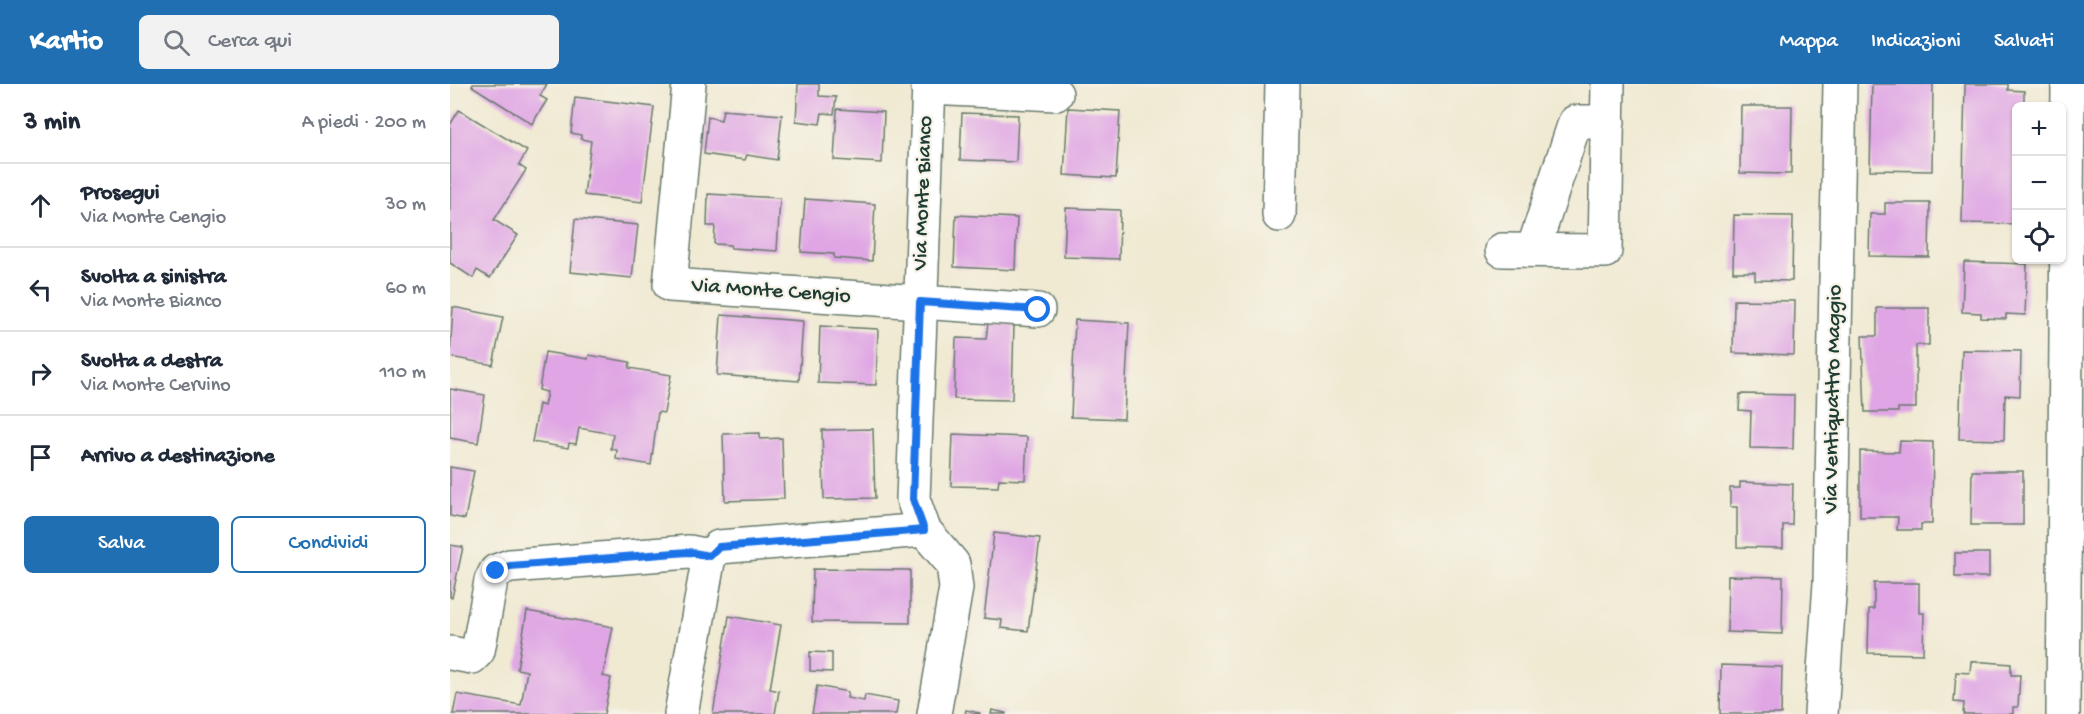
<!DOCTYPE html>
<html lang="it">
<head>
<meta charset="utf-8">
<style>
	:root { --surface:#fff; --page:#f2f2f3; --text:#1f2937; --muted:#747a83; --line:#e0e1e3; --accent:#1f6fb2 }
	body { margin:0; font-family:"Gochi Hand",sans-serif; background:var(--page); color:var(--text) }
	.controls { position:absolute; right:18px; top:18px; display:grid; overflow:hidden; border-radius:9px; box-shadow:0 2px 4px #0004 }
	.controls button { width:54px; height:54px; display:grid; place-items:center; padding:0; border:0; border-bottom:2px solid var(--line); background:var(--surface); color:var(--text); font:30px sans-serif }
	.stop { position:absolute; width:18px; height:18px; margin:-14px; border:4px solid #1a73e8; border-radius:50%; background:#fff }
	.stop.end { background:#1a73e8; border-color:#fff; box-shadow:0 2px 6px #0008 }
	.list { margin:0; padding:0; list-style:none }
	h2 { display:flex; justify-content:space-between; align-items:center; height:78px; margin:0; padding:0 24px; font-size:26px }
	h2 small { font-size:20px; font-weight:400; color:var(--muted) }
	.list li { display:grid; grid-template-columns:39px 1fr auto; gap:18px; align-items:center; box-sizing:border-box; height:84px; padding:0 24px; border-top:2px solid var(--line) }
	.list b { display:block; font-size:22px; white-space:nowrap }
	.list p { margin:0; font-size:20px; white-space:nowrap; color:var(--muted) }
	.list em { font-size:20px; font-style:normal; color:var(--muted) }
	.actions { display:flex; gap:12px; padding:18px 24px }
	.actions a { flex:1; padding:14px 0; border:2px solid var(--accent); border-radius:9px; text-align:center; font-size:21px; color:var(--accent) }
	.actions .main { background:var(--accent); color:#fff }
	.icon { flex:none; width:33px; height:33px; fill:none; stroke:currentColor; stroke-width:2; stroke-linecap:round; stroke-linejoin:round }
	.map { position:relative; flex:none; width:1634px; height:630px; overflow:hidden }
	header { display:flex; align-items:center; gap:36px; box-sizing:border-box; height:84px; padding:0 30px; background:var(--accent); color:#fff }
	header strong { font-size:28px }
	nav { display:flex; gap:33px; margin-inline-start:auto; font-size:21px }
	.search { width:420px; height:54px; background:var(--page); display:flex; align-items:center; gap:15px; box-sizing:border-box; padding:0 21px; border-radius:9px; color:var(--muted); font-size:22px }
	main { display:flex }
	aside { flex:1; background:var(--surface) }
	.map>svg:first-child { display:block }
</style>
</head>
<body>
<header>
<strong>Kartio</strong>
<div class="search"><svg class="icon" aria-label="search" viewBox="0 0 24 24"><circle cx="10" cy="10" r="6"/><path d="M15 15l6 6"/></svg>Cerca qui</div>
<nav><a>Mappa</a><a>Indicazioni</a><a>Salvati</a></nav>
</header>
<main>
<aside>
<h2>3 min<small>A piedi · 200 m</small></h2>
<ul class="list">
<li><svg class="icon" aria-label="ahead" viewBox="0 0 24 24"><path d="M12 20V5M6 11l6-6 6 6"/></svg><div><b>Prosegui</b><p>Via Monte Cengio</p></div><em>30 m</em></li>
<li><svg class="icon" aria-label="left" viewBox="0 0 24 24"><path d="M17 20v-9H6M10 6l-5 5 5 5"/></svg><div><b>Svolta a sinistra</b><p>Via Monte Bianco</p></div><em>60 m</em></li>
<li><svg class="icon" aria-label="right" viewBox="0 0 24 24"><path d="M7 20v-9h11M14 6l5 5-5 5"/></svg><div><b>Svolta a destra</b><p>Via Monte Cervino</p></div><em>110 m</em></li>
<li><svg class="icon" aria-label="arrive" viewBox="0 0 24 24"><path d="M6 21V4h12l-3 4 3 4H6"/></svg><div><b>Arrivo a destinazione</b></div></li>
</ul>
<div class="actions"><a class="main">Salva</a><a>Condividi</a></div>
</aside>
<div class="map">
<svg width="1634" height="630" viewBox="0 0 1634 630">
	<rect width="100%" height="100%" fill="#f7f3e8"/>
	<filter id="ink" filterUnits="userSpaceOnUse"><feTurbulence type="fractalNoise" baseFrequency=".0167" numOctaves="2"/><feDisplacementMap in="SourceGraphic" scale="12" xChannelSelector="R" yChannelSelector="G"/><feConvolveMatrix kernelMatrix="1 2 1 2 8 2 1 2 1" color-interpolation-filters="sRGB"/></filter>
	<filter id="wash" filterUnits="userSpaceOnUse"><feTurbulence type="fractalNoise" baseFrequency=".008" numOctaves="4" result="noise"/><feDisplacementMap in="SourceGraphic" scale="24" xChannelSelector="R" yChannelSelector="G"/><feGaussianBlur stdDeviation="1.35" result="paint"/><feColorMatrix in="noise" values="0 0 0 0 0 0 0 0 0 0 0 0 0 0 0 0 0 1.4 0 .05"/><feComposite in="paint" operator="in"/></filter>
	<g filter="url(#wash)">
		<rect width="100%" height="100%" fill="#f0ead3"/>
		<g id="blocks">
			<g fill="#dfa5e4">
				<path d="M23 0H97L90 12 97 16 82 40 22 2Z"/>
				<path d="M348 0H369V12L386 13 384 30 372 29 370 40 346 37Z"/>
				<path d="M1422 0H1483L1482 87 1420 86Z"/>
				<path d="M1515 0H1558V6L1574 7V22H1566V140L1512 139Z"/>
				<path d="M125 13 204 23 192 118 134 111 141 57 131 55V51L121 49Z"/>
				<path d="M1291 22H1342L1341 90 1290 89Z"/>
				<path d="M618 24 670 27 666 94 614 91Z"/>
				<path d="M387 25 434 28 432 79 384 76Z"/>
				<path d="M9 26 77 67 69 81 76 86 44 136 68 151 40 194 27 186 23 194 0 179V41Z"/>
				<path d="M273 26 332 31 327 76 297 71 295 76 254 70 258 33 271 36Z"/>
				<path d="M512 29 568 31 566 78 510 76Z"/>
				<path d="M258 110 330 114 327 167 281 164 280 161 264 160 265 142H257Z"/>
				<path d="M355 115 425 120 422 177 384 174V170L351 168Z"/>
				<path d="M1435 119H1480L1479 173 1419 172 1420 130H1435Z"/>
				<path d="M616 124 670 126 669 175 614 173Z"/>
				<path d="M506 131 567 134 565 186 504 183Z"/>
				<path d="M1284 131 1343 132 1342 197 1305 196V188H1283Z"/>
				<path d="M125 135 188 141 182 194 120 188Z"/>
				<path d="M1514 178 1577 180 1575 231 1556 230V235L1531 234V229L1512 228Z"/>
				<path d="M1284 216 1345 217 1344 271 1283 269Z"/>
				<path d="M3 223 53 233 43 281 0 273Z"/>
				<path d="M1427 224H1479V261H1466V324H1448V328H1415L1412 252H1427Z"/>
				<path d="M271 231 353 237 349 297 267 291Z"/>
				<path d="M625 236 679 239 674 335 621 333Z"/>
				<path d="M538 239 564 240 562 316 504 315 506 254 536 255Z"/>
				<path d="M370 242 428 245 426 301 368 299Z"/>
				<path d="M1512 266 1571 267 1570 312 1555 311 1554 356 1509 355Z"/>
				<path d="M95 268 138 275 139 271 180 278 179 284 221 291 214 329 208 328 201 381 166 375 167 366 161 365 163 350 129 344 126 360 119 359 118 364 82 358 89 320 94 322 97 308 89 306Z"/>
				<path d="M0 305 35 311 28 359 0 354Z"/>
				<path d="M1290 310 1344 311 1343 365 1300 364 1301 327 1289 326Z"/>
				<path d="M423 345 425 414 374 415 372 346Z"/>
				<path d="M310 349V355L332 354 334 415 275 417 273 350Z"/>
				<path d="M503 350 577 353 575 396 549 395 548 403 501 402Z"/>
				<path d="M1450 357 1483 358 1482 440H1471V446H1447L1448 433H1410V367L1449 368Z"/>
				<path d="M0 383 24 387 15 435 0 432Z"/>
				<path d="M1522 387H1573V441H1521Z"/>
				<path d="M1290 398 1343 400 1342 441H1333V464L1287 463V423H1280V404H1290Z"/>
				<path d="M544 449 590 454 578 547 551 544 552 536 534 534Z"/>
				<path d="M0 461 13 463 2 514 0 513Z"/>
				<rect x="1505" y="469" width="34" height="24"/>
				<path d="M363 485 460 486V539L362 538Z"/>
				<path d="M1278 492 1333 493 1332 550 1277 548Z"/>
				<path d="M1424 499H1469V529H1474L1473 570 1418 569 1419 525H1424Z"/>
				<path d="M77 527 163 543 153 592 161 594 154 630H3L7 610 71 621 77 587 67 585Z"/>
				<path d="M279 532 331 541 320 605 329 607 325 630H263Z"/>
				<path d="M360 568 382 569V588L360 587Z"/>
				<path d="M1521 577 1561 580V591H1570L1568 623H1563V630H1513L1514 619 1504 618 1506 588 1520 589Z"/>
				<path d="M1271 581 1332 583 1331 630H1270Z"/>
				<path d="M367 602 398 608 397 614 414 617 415 611 448 617 446 630H362Z"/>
				<path d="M516 626 530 629V630H515Z"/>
				<path d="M542 626 556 629V630H541Z"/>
			</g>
		</g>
	</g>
	<g filter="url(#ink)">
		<use href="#blocks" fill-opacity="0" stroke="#687a6c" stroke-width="1.5"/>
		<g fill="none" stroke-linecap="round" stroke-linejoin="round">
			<defs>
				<g id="minor">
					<path d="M239 0 220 201 588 226"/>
					<path d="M479 0 463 415 474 446 503 480 506 504 484 630"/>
					<path d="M478 4 606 10"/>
					<path d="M829 131 832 0"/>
					<path d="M1052 166 1155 167 1158 0"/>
					<path d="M1083 166 1125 38H1158"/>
					<path d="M0 569 22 573 28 567 41 497 46 487 60 482 239 468 259 472 269 463 474 446"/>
					<path d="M231 630 259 472"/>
					<path d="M1371 630 1380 499 1390 0"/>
					<path d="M1613 630 1618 0"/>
				</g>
			</defs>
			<use href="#minor" stroke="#687a6c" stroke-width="36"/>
			<use href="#minor" stroke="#fff" stroke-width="33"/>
		</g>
	</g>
	<g fill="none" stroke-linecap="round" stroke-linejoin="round" filter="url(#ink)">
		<path stroke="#1a73e8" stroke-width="8" d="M46 487 60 482 238 468 260 472 269 463 474 446 463 415 470 218 588 226"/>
	</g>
	<g text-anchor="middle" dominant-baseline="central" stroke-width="4.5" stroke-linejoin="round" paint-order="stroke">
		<g font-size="22" fill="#1f3d34" stroke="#f7f3e8">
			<text transform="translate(474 109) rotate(-88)">Via Monte Bianco</text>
			<text transform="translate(321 208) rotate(4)">Via Monte Cengio</text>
			<text transform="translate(1384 315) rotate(-89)">Via Ventiquattro Maggio</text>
		</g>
	</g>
</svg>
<div class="controls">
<button>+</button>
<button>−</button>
<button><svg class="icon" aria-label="locate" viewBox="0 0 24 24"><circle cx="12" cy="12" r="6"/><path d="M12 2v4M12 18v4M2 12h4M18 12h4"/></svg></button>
</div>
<div class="stop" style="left:588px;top:226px"></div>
<div class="stop end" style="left:46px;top:487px"></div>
</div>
</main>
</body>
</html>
